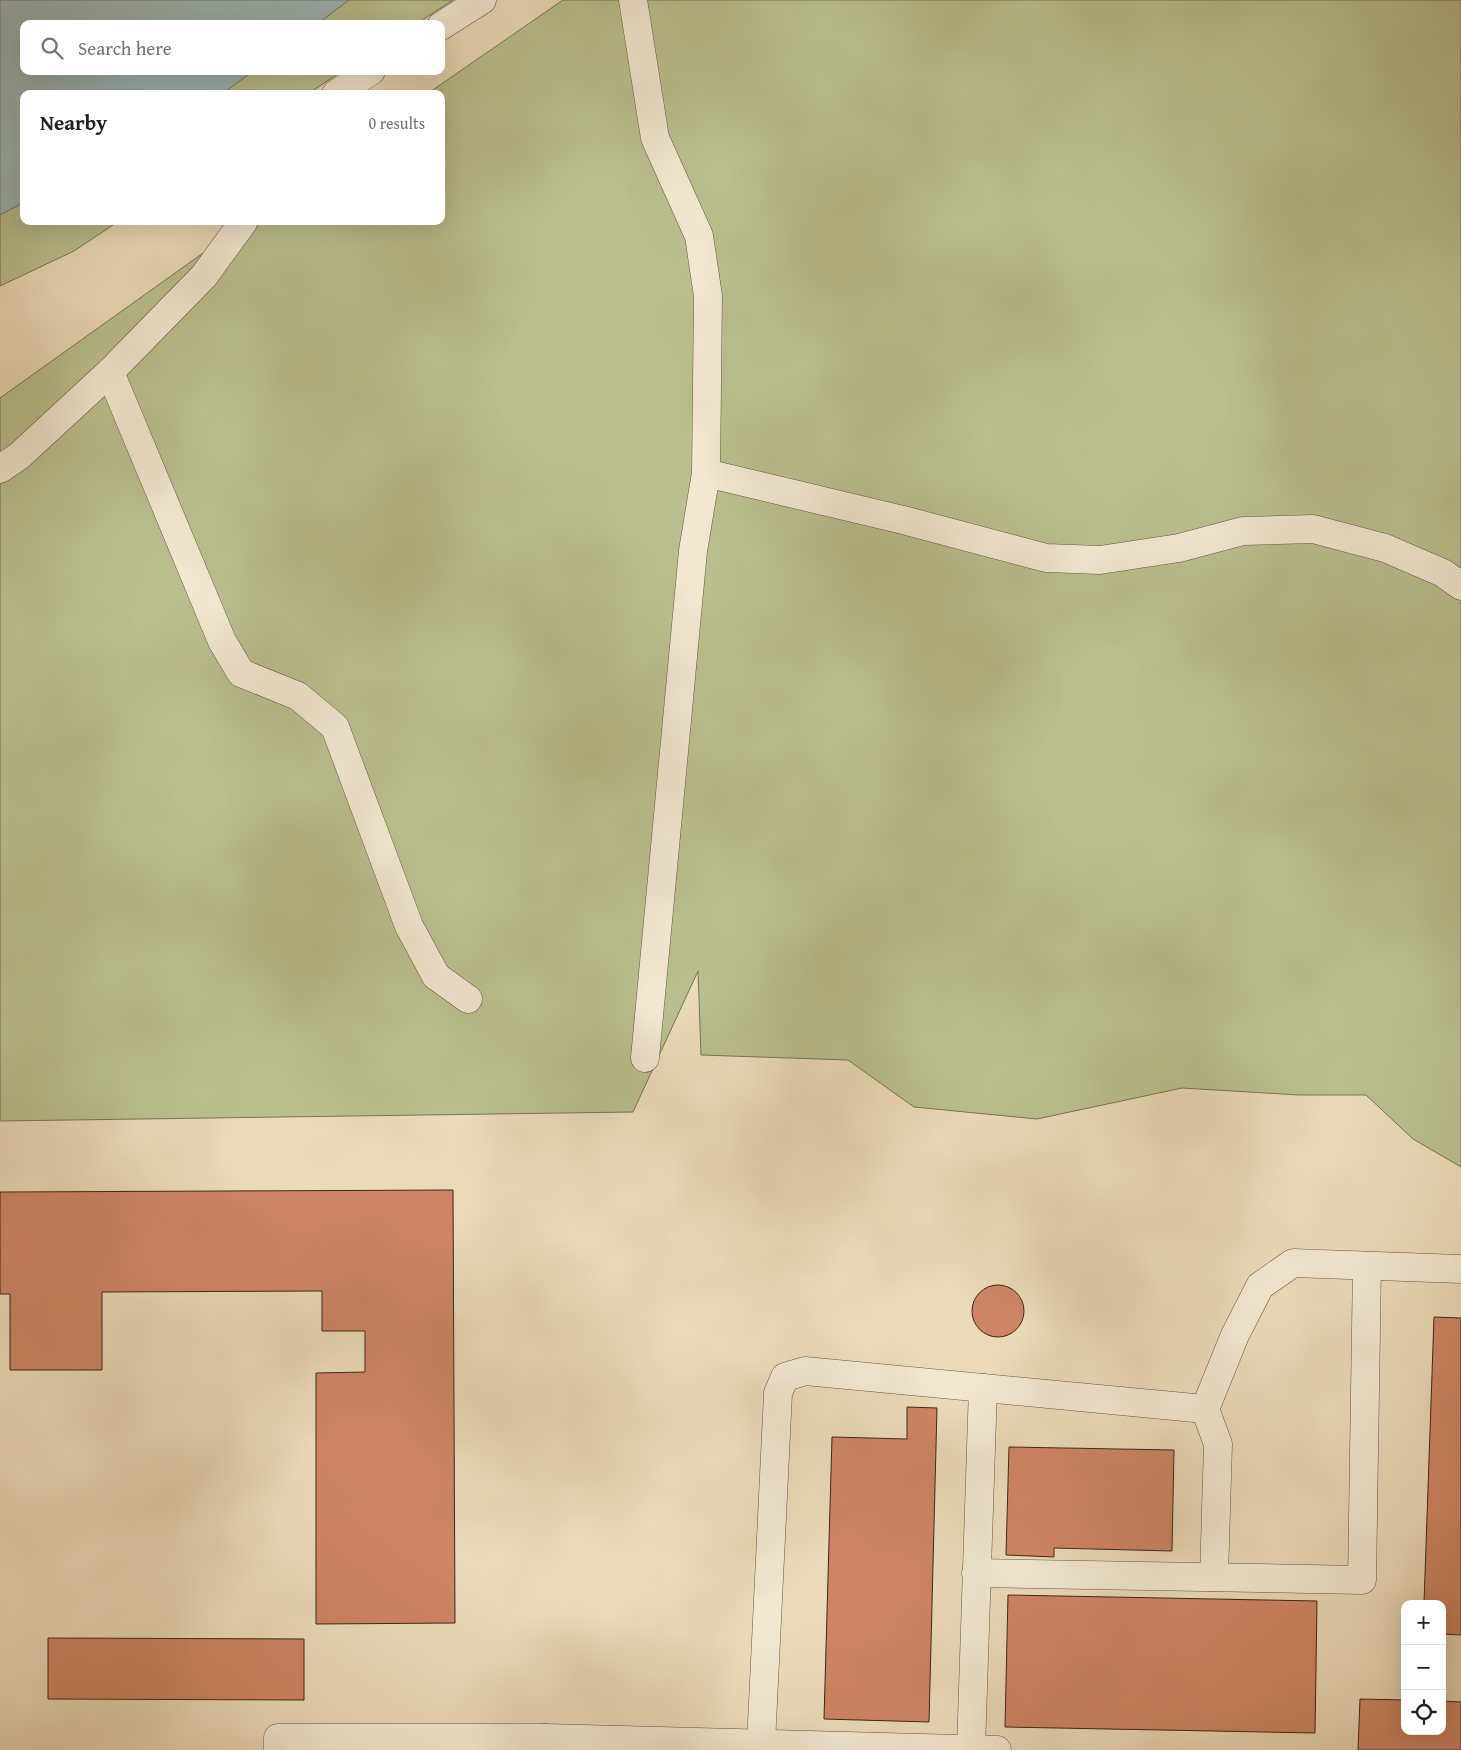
<!DOCTYPE html>
<html lang="en">
<head>
<meta charset="utf-8">
<style>
	:root { --surface:#fff; --page:#f2f2f2; --text:#202124; --muted:#757577; --line:#e0e0e0 }
	body { margin:0; font-family:"Gentium Book Plus",serif; background:var(--page); color:var(--text) }
	.controls { position:absolute; right:15px; bottom:15px; display:grid; overflow:hidden; border-radius:10px; box-shadow:0 5px 20px #0002 }
	.controls button { width:45px; height:45px; display:grid; place-items:center; padding:0; border:0; border-bottom:1px solid var(--line); background:var(--surface); color:var(--text); font:25px sans-serif }
	.list { margin:0; padding:0; list-style:none }
	h2 { display:flex; justify-content:space-between; align-items:center; height:65px; margin:0; padding:0 20px; font-size:21px }
	h2 small { font-size:16px; font-weight:400; color:var(--muted) }
	.icon { flex:none; width:28px; height:28px; fill:none; stroke:currentColor; stroke-width:2; stroke-linecap:round; stroke-linejoin:round }
	.map { position:relative; flex:none; width:1461px; height:1750px; overflow:hidden }
	.search { position:absolute; background:var(--surface); box-shadow:0 5px 20px #0002; left:20px; top:20px; width:425px; height:55px; display:flex; align-items:center; gap:12px; box-sizing:border-box; padding:0 18px; border-radius:10px; color:var(--muted); font-size:19px }
	.panel { position:absolute; background:var(--surface); box-shadow:0 5px 20px #0002; left:20px; top:90px; width:425px; height:135px; border-radius:10px }
	.map>svg:first-child { display:block }
</style>
</head>
<body>
<div class="map">
<svg width="1461" height="1750" viewBox="0 0 1461 1750">
	<rect width="100%" height="100%" fill="#ebdab8"/>
	<filter id="stains"><feTurbulence type="fractalNoise" baseFrequency=".004" numOctaves="4"/><feColorMatrix values="0 0 0 0 .2 0 0 0 0 .09 0 0 0 0 .02 0 0 0 .5 -.17"/></filter>
	<radialGradient id="worn" r=".72"><stop offset=".6" stop-color="#630" stop-opacity="0"/><stop offset="1" stop-color="#630" stop-opacity=".3"/></radialGradient>
	<g fill="#b9bf8e" stroke="#7a7254">
		<path d="M349 0H453L416 24H317Z"/>
		<path d="M563 0H1461V1167L1413 1139 1366 1095H1299L1182 1088 1037 1119 914 1107 848 1060 701 1055 698 971 633 1112 0 1121V398L248 221H441V94H427Z"/>
		<path d="M253 71H342L308 94H222Z"/>
		<path d="M24 202V221H119L74 251 0 286V215Z"/>
	</g>
	<path fill="#9cb8b9" stroke="#767e79" d="M0 0H349L317 24H24V71H253L222 94H24V202L0 215Z"/>
	<g fill="#ce8565" stroke="#3c2619">
		<path d="M453 1190 455 1623 316 1624V1373L365 1372V1331H322V1291L102 1292V1370H10V1294H0V1192Z"/>
		<circle cx="998" cy="1311" r="26"/>
		<path d="M1434 1317 1461 1318V1635L1442 1634V1604H1424Z"/>
		<path d="M907 1407 937 1408 929 1722 824 1719 832 1437 907 1439Z"/>
		<path d="M1009 1447 1174 1450 1172 1551 1054 1548V1557L1006 1555Z"/>
		<path d="M1008 1595 1317 1601 1315 1733 1005 1727Z"/>
		<path d="M48 1638 304 1639V1700L48 1699Z"/>
		<path d="M1360 1699 1405 1700V1731H1442V1701L1461 1702V1750H1358Z"/>
	</g>
	<g fill="none" stroke-linecap="round" stroke-linejoin="round">
		<defs>
			<g id="minor">
				<path d="M633 0 655 138 699 236 708 296 706 473 693 551 645 1058"/>
				<path d="M441 26 482 0"/>
				<path d="M336 94 371 71"/>
				<path d="M110 372 222 641 241 673 298 696 335 727 409 926 436 976 468 999"/>
				<path d="M0 469 19 456 110 372 204 276 244 221"/>
				<path d="M706 473 903 520 1046 558 1100 560 1179 548 1243 531 1313 529 1385 548 1443 573 1461 586"/>
				<path d="M1205 1409 1218 1444 1214 1577"/>
				<path d="M976 1573 1362 1580 1367 1266"/>
				<path d="M761 1744 778 1393 785 1377 805 1371 1205 1409 1235 1335 1260 1286 1293 1263 1461 1269"/>
				<path d="M971 1749 983 1388"/>
				<path d="M278 1750V1738H545"/>
				<path d="M545 1750V1738L997 1750"/>
			</g>
		</defs>
		<use href="#minor" stroke="#685341" stroke-width="29"/>
		<use href="#minor" stroke="#f2e7d1" stroke-width="28"/>
	</g>
	<rect width="100%" height="100%" filter="url(#stains)"/>
	<rect width="100%" height="100%" fill="url(#worn)"/>
</svg>
<div class="controls">
<button>+</button>
<button>−</button>
<button><svg class="icon" aria-label="locate" viewBox="0 0 24 24"><circle cx="12" cy="12" r="6"/><path d="M12 2v4M12 18v4M2 12h4M18 12h4"/></svg></button>
</div>
<div class="search"><svg class="icon" aria-label="search" viewBox="0 0 24 24"><circle cx="10" cy="10" r="6"/><path d="M15 15l6 6"/></svg>Search here</div>
<section class="panel">
<h2>Nearby<small>0 results</small></h2>
<ul class="list">
</ul>
</section>
</div>
</body>
</html>
